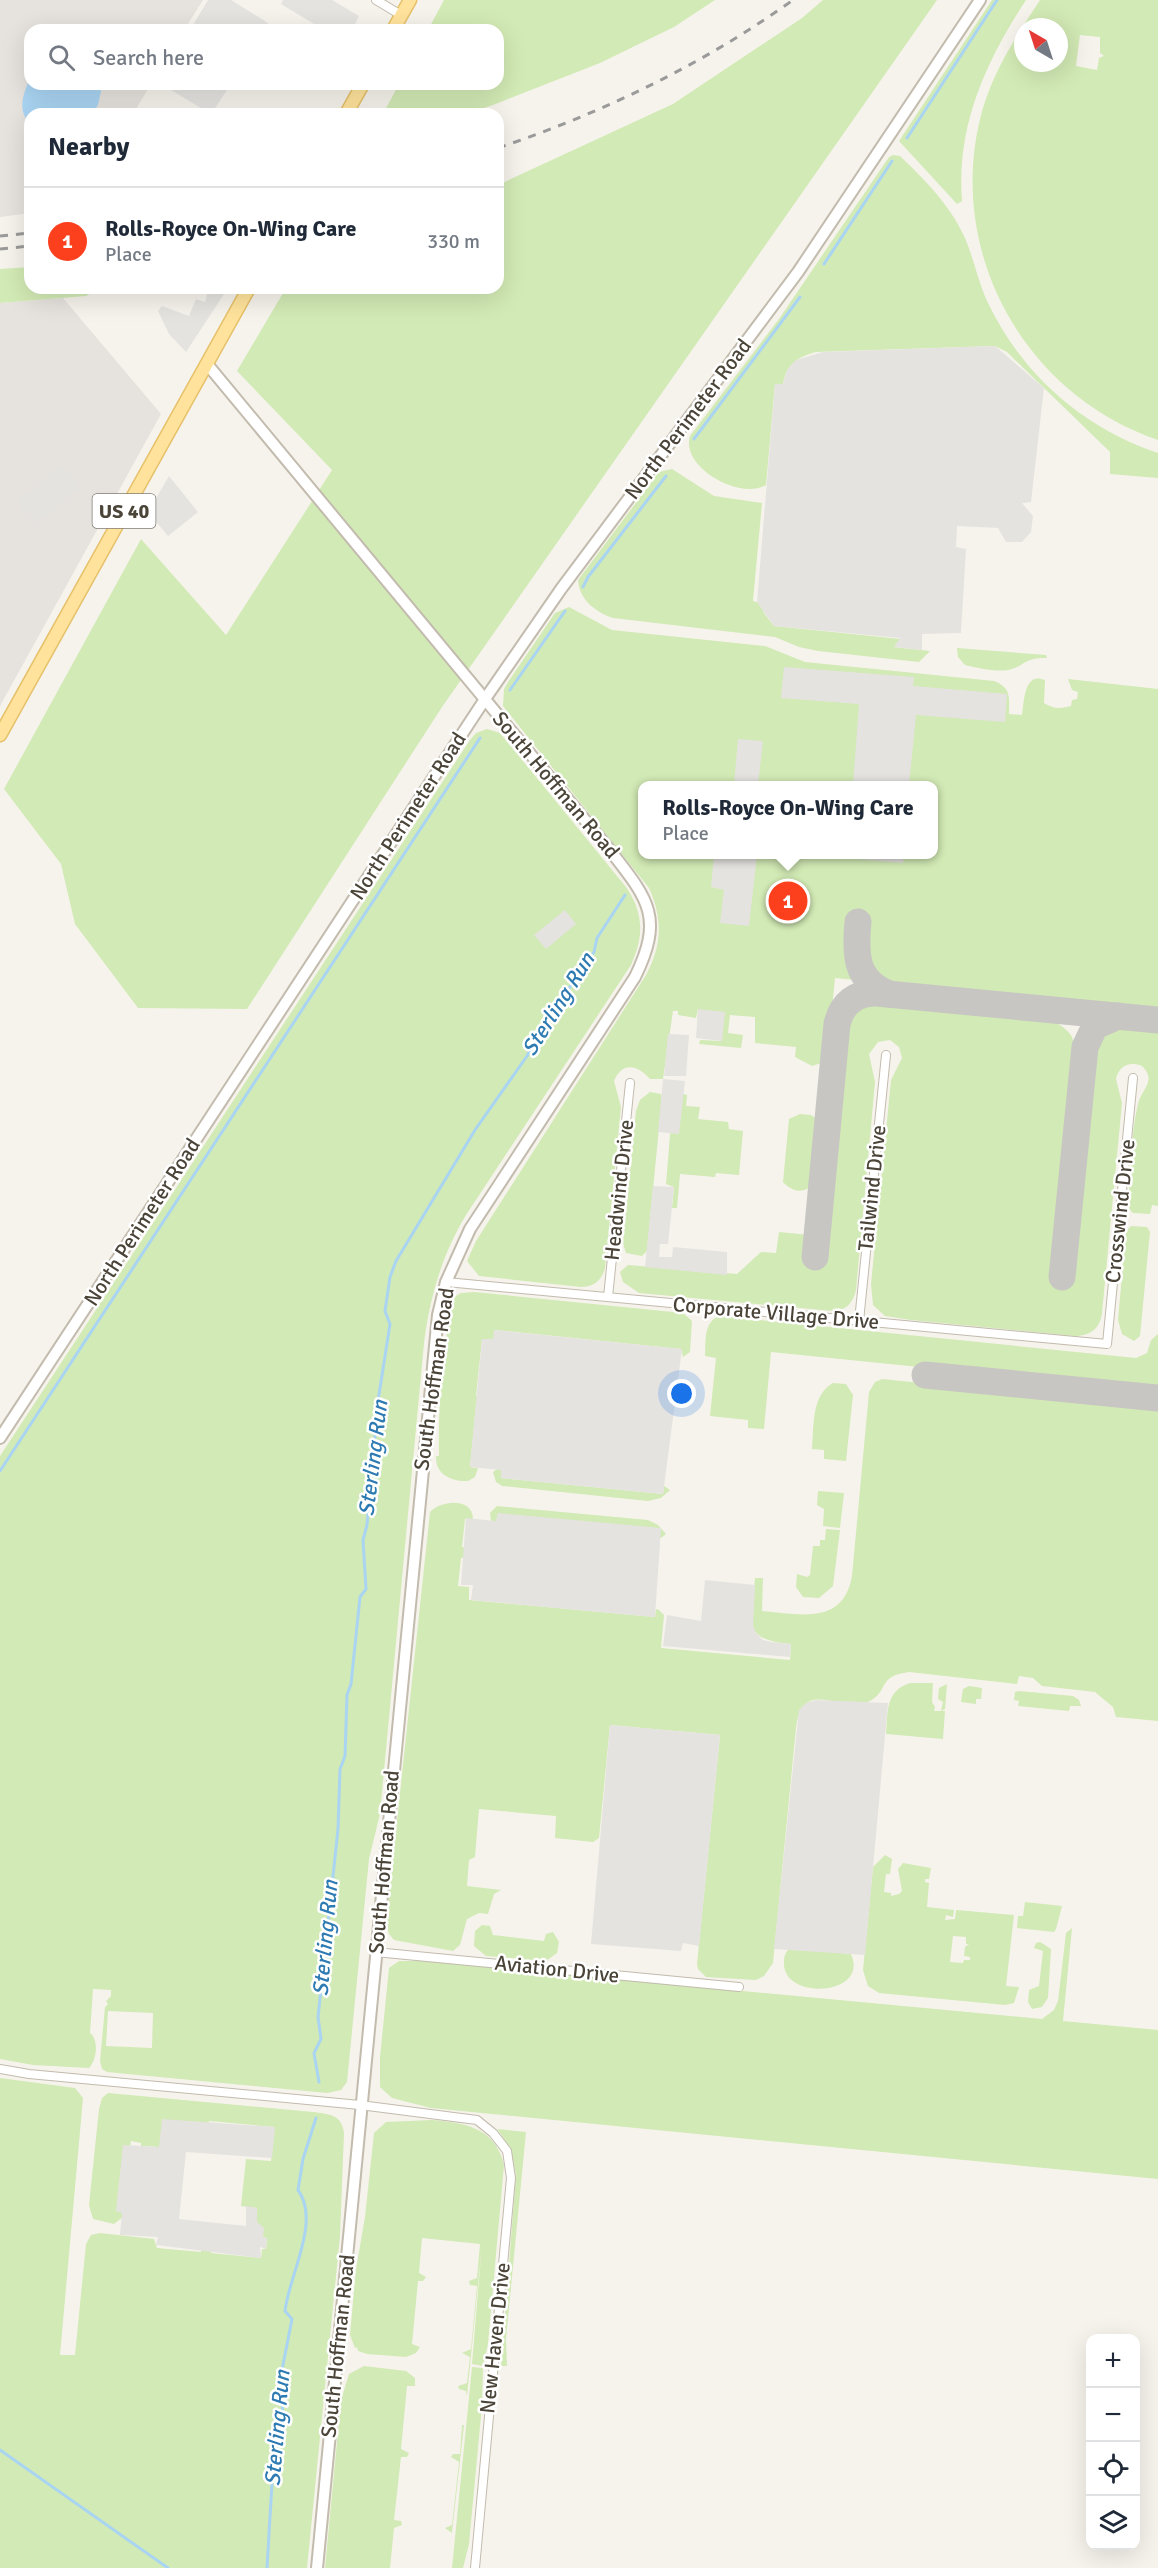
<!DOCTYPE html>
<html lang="en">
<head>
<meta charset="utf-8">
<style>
	:root { --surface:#fff; --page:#f2f2f3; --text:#1f2937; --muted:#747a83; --line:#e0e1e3; --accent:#fc3f1d }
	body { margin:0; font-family:Signika,sans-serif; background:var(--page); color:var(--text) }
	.controls { position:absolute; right:18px; bottom:18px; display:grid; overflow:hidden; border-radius:12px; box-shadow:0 6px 24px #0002 }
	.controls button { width:54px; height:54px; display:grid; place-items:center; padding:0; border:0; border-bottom:2px solid var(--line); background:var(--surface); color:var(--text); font:30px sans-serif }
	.compass { position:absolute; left:1014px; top:18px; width:54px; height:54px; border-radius:50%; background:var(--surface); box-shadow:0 6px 24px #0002; rotate:321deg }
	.you { position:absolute; left:682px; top:1394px; width:21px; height:21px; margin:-15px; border:4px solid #fff; border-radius:50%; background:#1a73e8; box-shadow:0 0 0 9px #1a73e833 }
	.badge { display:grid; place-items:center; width:39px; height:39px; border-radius:50%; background:var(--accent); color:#fff; font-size:20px; font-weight:700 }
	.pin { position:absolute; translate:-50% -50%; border:3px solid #fff; box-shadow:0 2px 6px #0006 }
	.popup { position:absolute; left:638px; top:781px; width:300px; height:78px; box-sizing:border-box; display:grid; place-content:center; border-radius:12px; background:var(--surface); filter:drop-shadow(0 2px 4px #0005); font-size:20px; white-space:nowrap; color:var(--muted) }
	.popup b { font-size:22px; color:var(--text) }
	.popup::after { content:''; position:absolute; left:50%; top:100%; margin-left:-12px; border:12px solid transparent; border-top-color:var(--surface) }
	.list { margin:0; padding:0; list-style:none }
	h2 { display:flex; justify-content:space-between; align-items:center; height:78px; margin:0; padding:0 24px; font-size:26px }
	h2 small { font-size:20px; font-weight:400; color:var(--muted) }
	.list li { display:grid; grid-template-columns:39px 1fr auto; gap:18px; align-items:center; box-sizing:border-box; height:108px; padding:0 24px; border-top:2px solid var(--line) }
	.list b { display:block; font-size:22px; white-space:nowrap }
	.list p { margin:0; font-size:20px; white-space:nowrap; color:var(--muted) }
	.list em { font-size:20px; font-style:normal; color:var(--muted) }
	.icon { flex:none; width:33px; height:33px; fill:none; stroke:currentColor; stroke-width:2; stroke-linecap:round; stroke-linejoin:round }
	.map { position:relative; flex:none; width:1158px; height:2568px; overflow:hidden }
	.search { position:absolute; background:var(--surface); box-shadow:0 6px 24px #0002; left:24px; top:24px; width:480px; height:66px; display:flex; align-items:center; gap:15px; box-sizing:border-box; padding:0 21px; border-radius:18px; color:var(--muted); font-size:22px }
	.panel { position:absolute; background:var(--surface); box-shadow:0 6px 24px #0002; left:24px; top:108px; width:480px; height:186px; border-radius:18px }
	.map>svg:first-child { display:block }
</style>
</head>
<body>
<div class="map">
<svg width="1158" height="2568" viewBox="0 0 1158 2568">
	<rect width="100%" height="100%" fill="#f6f3ec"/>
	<g fill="#e6e2dd">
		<path d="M0 0H203L184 30H30V84H151L133 114H30V213L0 217Z"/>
		<path d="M63 298 161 414 0 706V303Z"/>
	</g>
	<g fill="#d2eab5" fill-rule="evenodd">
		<path d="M444 0H715L674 27 600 63 493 105 466 114H383L399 84H498V30H428Z"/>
		<path d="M823 0H937L442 707 247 1009 138 1008 75 924 61 864 4 789 141 539 226 635 332 470 237 371 286 288H498V185L673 104 802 18Z"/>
		<path d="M992 0H1026C986 61 956 126 962 201L957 204 899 141Z"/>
		<path d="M1040 0H1158V440C1022 394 943 247 983 108 995 68 1017 35 1040 0ZM1023 27H1059V63H1023ZM1080 35 1100 37V53L1104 56 1099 58 1097 70 1076 66Z"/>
		<path d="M893 155 900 156C926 181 950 205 965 238 974 259 978 282 988 303 1022 374 1083 428 1158 453V478L1110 474V452L1007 352 995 346 816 352C797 357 786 365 783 384H775L766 485C740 501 680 467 690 436L779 319 889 157Z"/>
		<path d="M30 267V288H99L86 296 0 303V269Z"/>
		<path d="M672 469 714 496 762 503 753 601 760 603 764 613 774 626 901 639 894 647 930 651 919 662 818 651 799 647 775 637 613 618C595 612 579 599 578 580L659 472Z"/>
		<path d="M569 607 612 630 765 646 805 662 994 681C1012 688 1009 698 1009 714L1022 715C1024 702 1024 671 1045 680L1044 703C1054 709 1059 709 1071 706L1072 700 1077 699 1078 692 1072 690 1068 679 1158 689V1009L835 978 827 1061 812 1066 795 1057 796 1047 755 1043V1017L730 1015 728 1033 743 1035 741 1048 699 1044 700 1040 722 1041 698 1009 696 1018 678 1015V1011H673L663 1079H650C638 1065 622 1061 614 1081L621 1107 605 1268C602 1280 594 1287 581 1287L479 1276 467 1261 476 1241 646 975C662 945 663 919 649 888L503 706 504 689 508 682 555 613ZM642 786H934V854H642Z"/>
		<path d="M957 648 1046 655 1047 658C1023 657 1023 668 1008 670 995 672 978 668 965 665L958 657Z"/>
		<path d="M487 729 500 733 626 887C644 913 644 937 631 965L466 1215C442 1255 430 1296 424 1343L380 1814 369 1859 347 2082 341 2090 327 2093 107 2072 102 2069 100 2061 105 2007 108 2004 106 2001 111 1996V1990L93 1989 90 2033C99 2040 97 2060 89 2068L33 2065 0 2059V1456L470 740 476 733ZM108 2011 153 2013 152 2048 106 2046Z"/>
		<path d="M873 1005 1055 1022C1084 1039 1069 1045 1075 1071L1054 1283 1070 1285 1091 1072C1094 1064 1093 1053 1097 1044 1105 1021 1139 1031 1158 1032V1206L1152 1205 1150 1214 1133 1213 1128 1208C1131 1174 1130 1137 1138 1104 1142 1088 1157 1081 1142 1066 1129 1061 1119 1066 1116 1079L1122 1103 1102 1313C1100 1329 1090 1336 1074 1336L911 1320 885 1316 873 1305 871 1284 891 1080 902 1058 899 1047 890 1040 878 1042 869 1054 875 1082 856 1290C853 1303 846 1311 832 1311L639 1293 623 1282 620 1272 628 1265 737 1274 761 1252 776 1253 779 1232 810 1235 807 1258 823 1260 844 1048C853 1026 843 1012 873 1005Z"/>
		<path d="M650 1092 661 1094 662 1097 647 1251 642 1256 626 1253 623 1243 636 1111 640 1100Z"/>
		<path d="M683 1094 687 1095 686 1106 700 1107 698 1119 728 1122 729 1129 743 1131 739 1175 716 1173 715 1177 680 1174 677 1208H672L674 1187 666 1184 670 1135Z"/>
		<path d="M800 1114 811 1115 822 1123 816 1185C802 1192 795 1194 783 1182L789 1119Z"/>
		<path d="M1131 1226 1147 1227 1150 1232 1140 1336 1134 1341 1122 1334 1118 1320 1126 1231Z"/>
		<path d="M474 1292 683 1313 692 1321 690 1352 683 1357 681 1349 495 1330 494 1340 482 1339 476 1396 485 1397 476 1406 470 1467 478 1468 475 1477 468 1481C451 1482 435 1474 436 1456H439C438 1404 442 1348 454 1297L461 1293Z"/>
		<path d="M720 1316 1136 1358 1147 1353 1151 1340 1158 1334V1391L771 1352 764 1429 748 1428V1420L710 1416 716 1358 705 1356C706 1342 703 1321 720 1316Z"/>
		<path d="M882 1379 1158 1407V1721L1116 1717 1113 1707 1095 1692 1042 1686 1033 1678 1019 1676 1017 1684 909 1672C877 1676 889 1691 870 1701 841 1716 803 1674 796 1728L773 1963 764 1976 756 1980 706 1977 698 1969 697 1964 720 1735 610 1725 599 1838 593 1842 555 1838 556 1816 479 1809 475 1857 469 1860 467 1886 501 1890 494 1894 488 1914 479 1913 467 1919 460 1945 453 1951 394 1940 389 1934 386 1924 430 1512C441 1500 473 1497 473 1519H465L462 1547 470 1548 469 1558H461L458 1586 469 1587V1600L655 1617 656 1609 659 1610 664 1615 661 1648 790 1660 791 1644C739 1640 752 1620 755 1578H763L762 1611C800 1614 843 1626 852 1576L869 1392 875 1382Z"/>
		<path d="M833 1383 846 1384 853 1395 846 1461 824 1459V1450L812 1449C814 1427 811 1395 833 1383Z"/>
		<path d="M497 1469 502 1470 501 1478 663 1494 664 1486 670 1490 661 1498 648 1501 502 1486 496 1482 493 1472Z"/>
		<path d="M818 1491 844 1493 840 1528 823 1526 824 1509 817 1505Z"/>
		<path d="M497 1506 648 1520 658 1525 666 1534 661 1538 498 1514 496 1521H491L490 1513Z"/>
		<path d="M826 1529 840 1530 833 1586 819 1598 803 1597 796 1587 797 1574 807 1577 810 1575 813 1546H820V1540H825Z"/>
		<path d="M910 1683H933L932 1702 935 1707 934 1711H945L943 1739 886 1734C888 1712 885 1691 910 1683Z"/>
		<path d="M947 1684 945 1709 941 1711 943 1702 938 1699 939 1688Z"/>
		<path d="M969 1686 982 1688 981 1699H976V1704L961 1702 963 1689Z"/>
		<path d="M1019 1691 1073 1696 1079 1700 1081 1706H1070L1069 1711 1018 1706 1019 1701 1014 1700 1015 1692Z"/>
		<path d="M885 1855 892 1859 890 1874H886L884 1892 891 1893V1896L899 1894 902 1891 898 1869 903 1863 931 1868 929 1879H925V1882L929 1883 927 1907 954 1910 953 1917 946 1915 945 1920 955 1919 956 1910 1014 1915 1006 1986 1019 1987 1014 2003 1005 2005 879 1993 868 1986 863 1970 873 1867ZM953 1936 966 1937V1944H969L965 1947 964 1956 970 1957V1960H964L963 1963 950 1962Z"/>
		<path d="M1025 1902 1062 1906 1056 1929 1054 1932 1017 1928 1018 1916H1023Z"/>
		<path d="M482 1925 490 1926 493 1935 544 1941 546 1934 553 1932 559 1942 557 1953 546 1961 486 1956 474 1946 475 1931Z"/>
		<path d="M1072 1928 1063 2021 1158 2030V2179L431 2108 392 2098 380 2087V2057L389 1968 399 1961H424L1042 2019 1054 2010 1058 2001 1066 1933Z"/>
		<path d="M1040 1942 1051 1949 1048 1998 1042 2007 1032 2009 1028 2002 1029 1990 1039 1986 1043 1951 1034 1948 1036 1943Z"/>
		<path d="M791 1947 851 1954C870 1996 783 2001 784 1963 784 1956 785 1952 791 1947Z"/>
		<path d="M0 2078 75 2088 83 2098 60 2355H75L86 2244 91 2235 100 2233 154 2239 157 2248 201 2252 202 2246 212 2247 211 2253 261 2258 262 2249H266L267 2238 263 2237 257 2222V2208L241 2206 246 2159 271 2161 274 2127 209 2121 207 2132 159 2147 141 2146V2143L131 2141 123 2217 114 2224 93 2219 89 2205 99 2109 102 2098 108 2093 313 2112C328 2114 342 2114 344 2133L340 2236 307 2568H0Z"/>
		<path d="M432 2120C465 2123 495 2127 504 2165L488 2344 483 2366 472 2364 482 2244 467 2396 466 2391 459 2389 458 2386 467 2383 470 2357 462 2353 471 2349 477 2286 470 2285 469 2281 477 2278 480 2244 422 2238 419 2273 426 2277 423 2281H418L412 2344 420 2347 416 2353 406 2357 367 2354 358 2351 357 2347 355 2348 350 2335 356 2269 365 2217 374 2133 386 2122Z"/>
		<path d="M497 2129 526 2132 506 2339 507 2366H501L516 2175 511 2149Z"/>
		<path d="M364 2366 406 2371 415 2378V2386H407L401 2449 409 2453 407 2457H401L394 2520 401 2521 402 2525 394 2528 390 2568H325L341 2400 349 2374Z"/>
		<path d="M472 2367 483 2368 482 2405 469 2544 463 2568H452Z"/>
		<path d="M462 2425H464L448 2568 452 2533 445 2528 452 2525 459 2462 451 2457 453 2454H460Z"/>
	</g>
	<g fill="#e5e3e0">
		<path d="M208 0H231L268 23 263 30H190Z"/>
		<path d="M283 0H332L359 16 352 30H324L281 4Z"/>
		<path d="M161 84H231L211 114Z"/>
		<path d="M209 288H228L186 352 169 334 158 311 162 306 189 316 196 299 205 302Z"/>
		<path d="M995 346 1044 388 1031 502 1022 503 1033 516 1031 532 1022 542H1006L998 528 957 526 956 547 966 549 961 633 922 634V650L894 647 900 638 774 626 757 602 775 384H783L787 370 796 360 823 352Z"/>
		<path d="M62 465 81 488 36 524 21 510 17 501Z"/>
		<path d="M169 476 198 512 168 536 148 512Z"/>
		<path d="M784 667 914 677 913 686 1007 694 1005 722 916 715 909 785H853L859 704 781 698Z"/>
		<path d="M738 739 763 741 758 785 734 784Z"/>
		<path d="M714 855H757L749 926 720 923 724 890 711 887Z"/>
		<path d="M847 855V854L904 855 903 863 847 858Z"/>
		<path d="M565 910 576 924 546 949 534 935Z"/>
		<path d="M698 1009 725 1012 722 1041 696 1038Z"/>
		<path d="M668 1034 689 1035 686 1076H664Z"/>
		<path d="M663 1079 685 1081 679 1134 658 1132Z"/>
		<path d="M653 1186 674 1187 668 1244H660L659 1257H672L673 1247 727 1252V1275L645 1267Z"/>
		<path d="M494 1330 682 1349 663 1494 501 1478V1470L470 1467 482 1339H493Z"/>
		<path d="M498 1513 661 1528 655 1617 471 1600 473 1585H461L466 1518 496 1521Z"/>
		<path d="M705 1580 755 1585 753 1625 756 1633 763 1640 771 1642 791 1644 790 1657 663 1646 667 1615 701 1621Z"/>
		<path d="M816 1700 888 1703 865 1955 774 1949 799 1710 806 1703Z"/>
		<path d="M610 1725 720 1735 699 1946 683 1943 681 1951 591 1944Z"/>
		<path d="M162 2119 275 2127 272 2158 186 2152 179 2219 246 2226V2206L257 2208V2222L264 2228 263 2237 267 2238 266 2249 260 2247 261 2258 156 2245 158 2237 120 2235 122 2213 116 2211 123 2145 159 2147Z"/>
	</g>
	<path fill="#a9d4f2" d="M30 78V84H97L101 91 98 105 91 114H30V124C17 109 23 95 30 78Z"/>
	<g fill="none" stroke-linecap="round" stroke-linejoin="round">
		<g stroke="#a9d4f2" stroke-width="3">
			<path d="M907 138 997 0"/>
			<path d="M824 264 892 161"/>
			<path d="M694 439 800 297"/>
			<path d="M583 587 588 577 666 476"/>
			<path d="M510 690 565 611"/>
			<path d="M0 1471 480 738"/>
			<path d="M319 2082 314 2053 321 2039 318 2017 338 1829 340 1769 345 1756 347 1695 351 1684 360 1597 366 1589 363 1540 367 1525 378 1401 390 1324 385 1311 390 1277 396 1261 475 1130 527 1056 549 1014 580 974 594 952 597 938 625 895"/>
			<path d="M0 2450 168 2568"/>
			<path d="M267 2568 274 2449 283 2423 281 2375 292 2319 285 2311C289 2275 321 2221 298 2190L303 2159 316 2118"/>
		</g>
		<g stroke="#c8c6c3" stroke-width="27">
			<path d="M858 922C855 954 855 981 889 994"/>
			<path d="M815 1257 837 1024C842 1003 856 992 877 993L1158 1020"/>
			<path d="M1062 1277 1085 1047 1095 1026 1118 1016"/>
			<path d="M925 1375 1158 1398"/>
		</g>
		<defs>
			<g id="minor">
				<path d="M376 0 401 15"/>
				<path d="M446 1282 1107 1344 1133 1078"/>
				<path d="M608 1297 630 1083"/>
				<path d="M859 1321 886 1055"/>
				<path d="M375 1952 739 1987"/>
				<path d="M0 2069 29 2074 360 2105 477 2120 493 2133 507 2151 511 2178 475 2568"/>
			</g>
			<g id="tertiary">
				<path d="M207 364 609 849C647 898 665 916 635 977L470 1229 446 1282 438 1315 317 2568"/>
				<path d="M0 1438 485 699 561 589 798 272 980 0"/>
			</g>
			<g id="primary">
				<path d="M393 30 410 0"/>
				<path d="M346 114 363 84"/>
				<path d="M0 735 249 288"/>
			</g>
		</defs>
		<use href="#minor" stroke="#c2bbae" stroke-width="10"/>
		<use href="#tertiary" stroke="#c2bbae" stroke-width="14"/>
		<use href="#primary" stroke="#e6c16a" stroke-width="15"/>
		<use href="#minor" stroke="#fff" stroke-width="8"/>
		<use href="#tertiary" stroke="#fff" stroke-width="10"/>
		<use href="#primary" stroke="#ffe39c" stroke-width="12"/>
		<g stroke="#9a9a9a" stroke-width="3" stroke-dasharray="8 8" stroke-linecap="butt">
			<path d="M498 148C604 112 702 65 793 0"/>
			<path d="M0 236 30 233"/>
			<path d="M0 249 30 246"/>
		</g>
	</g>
	<g text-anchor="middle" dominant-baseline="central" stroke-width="5" stroke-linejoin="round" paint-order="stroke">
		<rect fill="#fff" stroke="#817c74" stroke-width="1.5" x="92.5" y="494" width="63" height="34" rx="4.5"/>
		<g font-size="20" font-weight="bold" fill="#4b4439">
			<text x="124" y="511">US 40</text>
		</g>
		<g font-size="21" fill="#4b4439" stroke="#fff">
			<text transform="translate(688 419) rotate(-53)">North Perimeter Road</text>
			<text transform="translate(556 785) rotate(50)">South Hoffman Road</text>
			<text transform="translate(408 816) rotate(-57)">North Perimeter Road</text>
			<text transform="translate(872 1188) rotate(-84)">Tailwind Drive</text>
			<text transform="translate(619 1190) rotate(-84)">Headwind Drive</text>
			<text transform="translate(1120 1211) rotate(-84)">Crosswind Drive</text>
			<text transform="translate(142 1222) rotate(-57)">North Perimeter Road</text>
			<text transform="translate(776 1313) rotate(5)">Corporate Village Drive</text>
			<text transform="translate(434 1379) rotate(-82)">South Hoffman Road</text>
			<text transform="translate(384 1862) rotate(-85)">South Hoffman Road</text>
			<text transform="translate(557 1969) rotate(6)">Aviation Drive</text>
			<text transform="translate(495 2338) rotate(-84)">New Haven Drive</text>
			<text transform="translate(338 2346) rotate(-84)">South Hoffman Road</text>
		</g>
		<g font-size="22" font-style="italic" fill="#2e7ab2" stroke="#fff">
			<text transform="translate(558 1004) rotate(-58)">Sterling Run</text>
			<text transform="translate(373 1458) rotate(-83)">Sterling Run</text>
			<text transform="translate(325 1938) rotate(-85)">Sterling Run</text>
			<text transform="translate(277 2428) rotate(-85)">Sterling Run</text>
		</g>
	</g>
</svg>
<div class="controls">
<button>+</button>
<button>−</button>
<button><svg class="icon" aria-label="locate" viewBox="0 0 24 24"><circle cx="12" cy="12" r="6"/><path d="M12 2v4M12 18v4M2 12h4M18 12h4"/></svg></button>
<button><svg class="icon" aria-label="layers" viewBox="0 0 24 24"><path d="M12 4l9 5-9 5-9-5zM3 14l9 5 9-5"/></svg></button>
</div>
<svg class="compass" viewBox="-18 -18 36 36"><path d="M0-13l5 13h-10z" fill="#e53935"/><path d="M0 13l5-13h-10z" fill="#747a83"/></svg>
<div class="you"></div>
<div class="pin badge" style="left:788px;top:901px">1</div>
<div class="popup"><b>Rolls-Royce On-Wing Care</b>Place</div>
<div class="search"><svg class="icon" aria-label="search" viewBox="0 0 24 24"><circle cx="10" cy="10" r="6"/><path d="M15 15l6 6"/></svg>Search here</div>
<section class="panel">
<h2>Nearby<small></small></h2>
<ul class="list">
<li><span class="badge">1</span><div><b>Rolls-Royce On-Wing Care</b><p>Place</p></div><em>330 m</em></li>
</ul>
</section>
</div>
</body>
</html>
